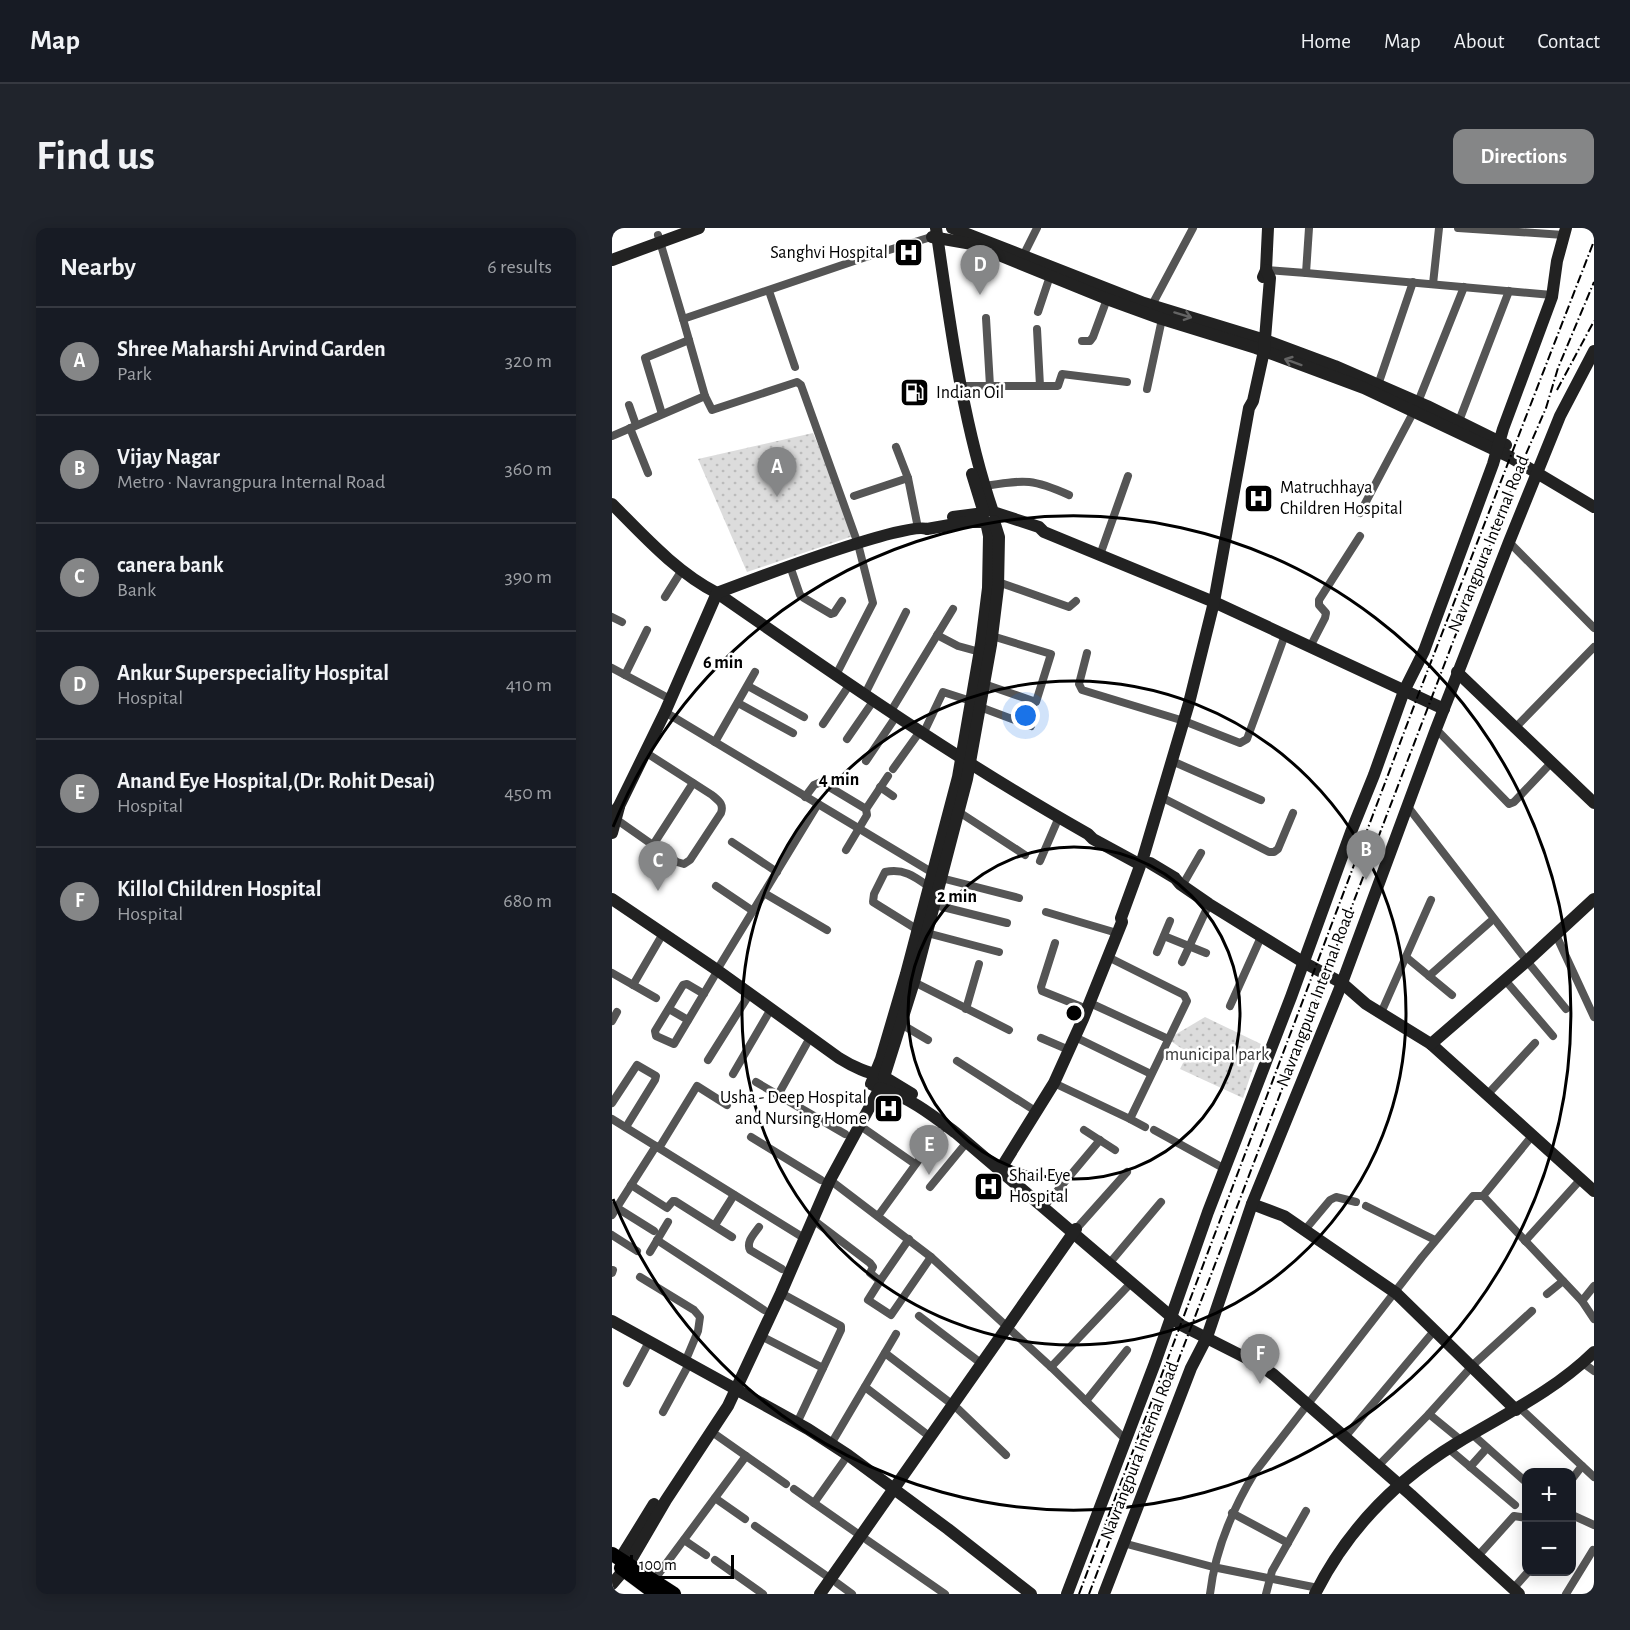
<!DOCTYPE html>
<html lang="en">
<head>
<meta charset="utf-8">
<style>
	:root { --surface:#171b24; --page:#20242c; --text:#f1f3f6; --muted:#9ea1a6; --line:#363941; --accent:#858687 }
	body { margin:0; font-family:"Alegreya Sans",sans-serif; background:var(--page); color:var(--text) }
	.controls { position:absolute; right:18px; bottom:18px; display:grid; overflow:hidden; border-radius:12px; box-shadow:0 3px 15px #0003 }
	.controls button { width:54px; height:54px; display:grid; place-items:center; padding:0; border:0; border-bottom:2px solid var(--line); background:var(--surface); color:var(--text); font:30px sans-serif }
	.scale { position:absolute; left:18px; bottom:15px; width:104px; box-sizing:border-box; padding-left:6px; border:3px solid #000; border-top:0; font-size:16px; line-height:21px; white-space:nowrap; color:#000; -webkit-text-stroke:4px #fff; paint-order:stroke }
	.you { position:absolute; left:414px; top:488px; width:21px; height:21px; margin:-15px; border:4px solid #fff; border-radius:50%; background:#1a73e8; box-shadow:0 0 0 9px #1a73e833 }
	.badge { display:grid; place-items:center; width:39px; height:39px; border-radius:50%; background:var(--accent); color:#fff; font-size:20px; font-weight:700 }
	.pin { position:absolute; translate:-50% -50px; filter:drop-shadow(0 2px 3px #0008) }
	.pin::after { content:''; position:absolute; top:32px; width:21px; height:18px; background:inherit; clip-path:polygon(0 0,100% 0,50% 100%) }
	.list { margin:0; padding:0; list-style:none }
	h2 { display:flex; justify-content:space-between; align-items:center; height:78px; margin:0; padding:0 24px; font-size:26px }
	h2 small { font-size:20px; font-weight:400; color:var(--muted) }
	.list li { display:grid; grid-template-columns:39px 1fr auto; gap:18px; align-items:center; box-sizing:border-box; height:108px; padding:0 24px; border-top:2px solid var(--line) }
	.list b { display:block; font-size:22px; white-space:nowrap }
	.list p { margin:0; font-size:20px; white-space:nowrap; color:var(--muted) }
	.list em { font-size:20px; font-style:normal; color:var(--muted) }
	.map { position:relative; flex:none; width:982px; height:1366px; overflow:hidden; border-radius:12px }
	header { display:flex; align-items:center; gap:36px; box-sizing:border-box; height:84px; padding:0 30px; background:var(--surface); border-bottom:2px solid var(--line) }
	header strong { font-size:28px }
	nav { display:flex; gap:33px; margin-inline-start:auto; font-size:21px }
	.intro { display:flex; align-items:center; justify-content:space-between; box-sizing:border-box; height:144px; padding:0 36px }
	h1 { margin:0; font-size:42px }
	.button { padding:15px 27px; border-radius:12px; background:var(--accent); color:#fff; font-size:21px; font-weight:700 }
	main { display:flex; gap:36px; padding:0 36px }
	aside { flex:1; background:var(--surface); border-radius:12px; box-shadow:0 3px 15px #0003 }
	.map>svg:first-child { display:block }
</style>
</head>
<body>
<header>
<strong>Map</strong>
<nav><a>Home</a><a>Map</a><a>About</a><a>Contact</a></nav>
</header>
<div class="intro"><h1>Find us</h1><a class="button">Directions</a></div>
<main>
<aside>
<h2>Nearby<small>6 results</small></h2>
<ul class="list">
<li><span class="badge">A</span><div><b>Shree Maharshi Arvind Garden</b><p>Park</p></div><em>320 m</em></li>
<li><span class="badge">B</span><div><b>Vijay Nagar</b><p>Metro · Navrangpura Internal Road</p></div><em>360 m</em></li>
<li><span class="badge">C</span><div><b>canera bank</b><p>Bank</p></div><em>390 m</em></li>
<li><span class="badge">D</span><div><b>Ankur Superspeciality Hospital</b><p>Hospital</p></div><em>410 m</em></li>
<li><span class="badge">E</span><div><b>Anand Eye Hospital,(Dr. Rohit Desai)</b><p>Hospital</p></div><em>450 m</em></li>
<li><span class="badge">F</span><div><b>Killol Children Hospital</b><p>Hospital</p></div><em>680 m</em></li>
</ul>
</aside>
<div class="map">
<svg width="982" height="1366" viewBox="0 0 982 1366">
	<defs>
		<pattern id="park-dots" width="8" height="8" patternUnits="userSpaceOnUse" patternTransform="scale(1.5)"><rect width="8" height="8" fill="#dcdcdc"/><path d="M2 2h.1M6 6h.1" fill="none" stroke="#bbb" stroke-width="1.8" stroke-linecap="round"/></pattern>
	</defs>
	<rect width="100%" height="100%" fill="#fff"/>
	<g fill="url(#park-dots)">
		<path d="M201 205 244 307 135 344 86 231Z"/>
		<path d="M593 789 649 816 631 870 568 841 576 825 556 811Z"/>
	</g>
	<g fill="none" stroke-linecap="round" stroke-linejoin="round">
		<defs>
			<g id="primary">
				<path d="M0 1326 62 1366"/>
				<path d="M9 1340 44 1366"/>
			</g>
		</defs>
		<use href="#primary" stroke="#dbdbdb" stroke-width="15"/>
		<g stroke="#555" stroke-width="8">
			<path d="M846 0 952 7"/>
			<path d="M46 7 71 91 251 30 319 9"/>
			<path d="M411 28 425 0"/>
			<path d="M654 42 694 45 697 0"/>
			<path d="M694 45 940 67"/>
			<path d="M821 56 827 0"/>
			<path d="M157 63 183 139"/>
			<path d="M540 77 581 0"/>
			<path d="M426 84 438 48"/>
			<path d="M374 90 378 158"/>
			<path d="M425 101 428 158"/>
			<path d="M470 113H478L481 109 495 71"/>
			<path d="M766 157 801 54"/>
			<path d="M349 158H446L450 146 515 154"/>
			<path d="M535 161 550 91"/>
			<path d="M93 168 100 182 185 154 189 157 246 316 261 375 224 447"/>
			<path d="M806 174 852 59"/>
			<path d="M17 177 24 197"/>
			<path d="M50 186 33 130 77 112"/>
			<path d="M847 193 897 63"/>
			<path d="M18 200 36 245"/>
			<path d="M0 208 93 168 71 91"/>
			<path d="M284 219 296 250 306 300"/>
			<path d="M372 258C413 252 419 250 457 267"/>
			<path d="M242 268 296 250"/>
			<path d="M748 285 802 183"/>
			<path d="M897 314 982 400"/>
			<path d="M488 327 516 248"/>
			<path d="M178 338 188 367 192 370 219 386 222 385 230 373"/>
			<path d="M386 354 457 379 464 373"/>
			<path d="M53 369 70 342"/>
			<path d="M0 389 10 394"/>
			<path d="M325 407 346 418 368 424"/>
			<path d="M698 419 713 390 714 385 707 377V372L748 308"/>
			<path d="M475 425 467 456 470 462 572 493 628 515 635 511 673 407"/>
			<path d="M0 440 58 471"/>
			<path d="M13 447 35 402"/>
			<path d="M372 456 424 474 439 426 380 408"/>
			<path d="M136 458 192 489"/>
			<path d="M253 466 294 384"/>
			<path d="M126 475 181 505"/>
			<path d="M368 479 419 498"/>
			<path d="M279 483 341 381"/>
			<path d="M53 484 321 645"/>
			<path d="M211 496 238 456"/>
			<path d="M824 501 897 576 902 574 939 535"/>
			<path d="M902 501 982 419"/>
			<path d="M312 504 331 464 359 473"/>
			<path d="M235 511 262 472"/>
			<path d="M103 514 143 444"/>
			<path d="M254 533 285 487"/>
			<path d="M560 533 649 572"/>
			<path d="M281 541 309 502"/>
			<path d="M268 559 281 568"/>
			<path d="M193 569 202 557 209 554 254 581 255 587 234 622"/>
			<path d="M549 569 657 624H662L666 621 681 585"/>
			<path d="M796 579 915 733 954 781"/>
			<path d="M254 581 276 548"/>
			<path d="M347 584 413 627"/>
			<path d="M1 589 65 634 72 636 78 632 109 585C112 576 107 573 100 567L33 524"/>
			<path d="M120 614 165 644"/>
			<path d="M41 617 81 555"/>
			<path d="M428 633 447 589"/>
			<path d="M329 650 407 670"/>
			<path d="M104 658 141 683"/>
			<path d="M570 658 589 625"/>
			<path d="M152 665 215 702"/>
			<path d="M323 677 395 695"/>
			<path d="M434 684 505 705"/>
			<path d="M306 702 261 674 262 666 273 644C291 640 302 648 316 658"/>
			<path d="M315 705 387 724"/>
			<path d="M944 707 982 789"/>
			<path d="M552 708 594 725"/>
			<path d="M443 715 429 759 430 763 475 781"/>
			<path d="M545 724 558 693"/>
			<path d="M794 729 840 767"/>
			<path d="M570 734 597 676"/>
			<path d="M105 742 206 576"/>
			<path d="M0 745 44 770"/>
			<path d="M817 748 878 694"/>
			<path d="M893 752 941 808"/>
			<path d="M302 754 397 802"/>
			<path d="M21 757 49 709"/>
			<path d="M92 766 75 756 71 757 43 803 44 808 62 816 103 747"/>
			<path d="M478 775 556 811"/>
			<path d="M618 778 649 709"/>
			<path d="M57 781 76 792"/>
			<path d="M354 781 367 736"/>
			<path d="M769 785 819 672"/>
			<path d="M0 793 5 784"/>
			<path d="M289 796 316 812"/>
			<path d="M463 809 539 846"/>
			<path d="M429 810 457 822"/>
			<path d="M195 815 166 867 233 906"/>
			<path d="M96 832 135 770"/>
			<path d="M345 833 425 884"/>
			<path d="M121 846 156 786"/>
			<path d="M144 854 166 867"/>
			<path d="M442 855 518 891 575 773 572 767 496 729"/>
			<path d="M875 867 923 815"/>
			<path d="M0 875 25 837 44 848 43 852 14 899"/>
			<path d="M0 891 192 1010"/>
			<path d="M518 891 533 899"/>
			<path d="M247 897 303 936"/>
			<path d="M472 902 503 922"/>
			<path d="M542 902 613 941"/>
			<path d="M920 908 871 968 970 1073 982 1091"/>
			<path d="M139 909 209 952"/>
			<path d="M47 920 85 858 115 877"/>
			<path d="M218 952 319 1029 439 1139 514 1212"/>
			<path d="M19 957 55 980 61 973H63L120 1009"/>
			<path d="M318 959 355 914"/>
			<path d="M435 975 488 912"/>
			<path d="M2 978 42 1003"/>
			<path d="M754 978 823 1012"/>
			<path d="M0 987 44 918"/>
			<path d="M266 988 333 896"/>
			<path d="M200 991 258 1035 261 1039 258 1045 268 1053 297 1011"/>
			<path d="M103 997 122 967"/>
			<path d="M147 999C142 1006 134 1014 138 1022L170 1041"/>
			<path d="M465 1000 515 944"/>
			<path d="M692 1003 718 972 724 969 744 974"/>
			<path d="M0 1007 25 1023"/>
			<path d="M45 1012 152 1082"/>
			<path d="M913 1013 969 951"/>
			<path d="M38 1024 56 994"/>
			<path d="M501 1031 549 974"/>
			<path d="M0 1045 1 1042"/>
			<path d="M28 1049 82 1082 88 1089 86 1103 73 1134"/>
			<path d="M268 1053 256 1072 279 1087 319 1029"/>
			<path d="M169 1065 229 1098V1102L185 1195"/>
			<path d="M935 1066 951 1053"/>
			<path d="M970 1073 982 1058"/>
			<path d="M307 1088 370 1136"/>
			<path d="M149 1108 211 1140"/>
			<path d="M273 1125 341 1177"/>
			<path d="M971 1135 982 1143"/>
			<path d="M439 1139 519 1055"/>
			<path d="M15 1155 37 1114"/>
			<path d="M253 1159 317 1208"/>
			<path d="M474 1173 515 1122"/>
			<path d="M908 1180 982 1249"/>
			<path d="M346 1181 394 1227"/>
			<path d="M51 1184 77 1136"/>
			<path d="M817 1186 850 1213"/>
			<path d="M100 1204 174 1256"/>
			<path d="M861 1207 915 1255"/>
			<path d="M733 1209 822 1103"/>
			<path d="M219 1216 284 1106"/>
			<path d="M837 1221 903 1277"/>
			<path d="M766 1238 817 1186 862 1136 920 1083"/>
			<path d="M858 1239 875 1220"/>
			<path d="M960 1251 970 1238"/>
			<path d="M182 1261 249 1308"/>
			<path d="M103 1270 133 1291"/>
			<path d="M202 1275 236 1227"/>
			<path d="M620 1285 676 1315"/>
			<path d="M960 1287 982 1297"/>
			<path d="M143 1298 219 1351"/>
			<path d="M72 1312 94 1327"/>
			<path d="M255 1312 333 1366"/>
			<path d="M511 1315 601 1339 706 1360"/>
			<path d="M866 1328 902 1288 915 1290"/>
			<path d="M103 1332 151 1366"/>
			<path d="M42 1352 134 1228"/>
			<path d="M225 1355 240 1366"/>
			<path d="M901 1361 916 1344"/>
			<path d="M598 1366C603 1322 620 1282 643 1244L810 1029 861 968H871"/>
			<path d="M654 1366 660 1343 694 1283"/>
			<path d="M954 1366 981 1322"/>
		</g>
		<g stroke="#222" stroke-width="12">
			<path d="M324 0C338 95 350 193 381 284L427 299 432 304 602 374 832 481"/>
			<path d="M340 0 532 75 653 112 723 138 815 178 894 217"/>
			<path d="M320 9 360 16 495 71 550 91 644 120 752 160 898 229 982 279"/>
			<path d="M0 32 87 0"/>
			<path d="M651 49 654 42 656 0"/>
			<path d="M0 276C32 308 64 344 105 365 226 449 348 534 476 606L481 611 527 636"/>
			<path d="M341 289 372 285 360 246"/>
			<path d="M845 444 982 575"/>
			<path d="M0 587 7 578 53 484 105 365C134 354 296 292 315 301L355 294H374L377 308 376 360 369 416 346 549 294 746 269 831 259 856 268 860 272 849C254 844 243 840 227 830L105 742 0 671"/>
			<path d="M0 605 7 579"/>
			<path d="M531 630 577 475 602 374 637 180 641 173 652 123 658 50 654 42"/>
			<path d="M538 635 563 650 568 656 597 676 691 734 730 755 754 776 819 816 982 963"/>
			<path d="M819 816 915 733 982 671"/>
			<path d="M300 866 272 849 302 754 355 551 379 417 386 360 387 309 382 293"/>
			<path d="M388 942 442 855 471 791 510 694 509 690 528 638"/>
			<path d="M640 976 672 988 784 1065 904 1182"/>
			<path d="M0 1093 196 1201 236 1227 336 1301 419 1366"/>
			<path d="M8 1331 42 1276"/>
			<path d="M16 1337 54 1272 116 1178 169 1065 218 952 268 860C297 869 320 887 344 905L569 1097 648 1137 662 1147 799 1267 907 1366"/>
			<path d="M0 1356 12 1342"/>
			<path d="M208 1366 464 1001"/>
			<path d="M455 1366 543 1135 596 984 679 769 739 604 762 547 792 463 812 423 881 236 891 201 940 69 945 33 954 0"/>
			<path d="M492 1366 579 1140 595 1109 640 976 730 755 824 501 897 314 948 188 982 123"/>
			<path d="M703 1366C735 1302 784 1252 845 1215 893 1186 941 1164 982 1124"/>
		</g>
		<use href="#primary" stroke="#000" stroke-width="14"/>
		<g stroke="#000" stroke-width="2" stroke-dasharray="9 3 1.5 3" stroke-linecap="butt">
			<path d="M945 162 982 93"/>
			<path d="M467 1366 805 470 982 13"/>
			<path d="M477 1366 904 249 934 180 946 140 982 54"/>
		</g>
	</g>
	<defs><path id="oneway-shaft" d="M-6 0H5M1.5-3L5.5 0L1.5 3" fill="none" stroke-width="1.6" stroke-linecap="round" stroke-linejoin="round" transform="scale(1.5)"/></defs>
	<g stroke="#646464">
		<use href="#oneway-shaft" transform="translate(571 87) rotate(17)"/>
		<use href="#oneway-shaft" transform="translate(681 134) rotate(-160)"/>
	</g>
	<g fill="none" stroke="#000" stroke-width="3">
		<circle cx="462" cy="785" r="166"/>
		<circle cx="462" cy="785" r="332"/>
		<path d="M1 599A497 497 0 1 1 1 971"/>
	</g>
	<defs>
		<symbol id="hospital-square" viewBox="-11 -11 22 22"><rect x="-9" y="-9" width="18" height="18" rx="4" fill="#000" stroke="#fff"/><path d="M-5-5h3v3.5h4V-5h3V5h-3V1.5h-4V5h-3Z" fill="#fff"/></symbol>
		<symbol id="fuel-square" viewBox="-11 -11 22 22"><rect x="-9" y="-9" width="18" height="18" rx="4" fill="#000" stroke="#fff"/><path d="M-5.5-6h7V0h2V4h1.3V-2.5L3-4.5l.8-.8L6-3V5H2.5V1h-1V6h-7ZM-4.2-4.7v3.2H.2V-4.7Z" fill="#fff"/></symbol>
	</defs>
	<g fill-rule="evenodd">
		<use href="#hospital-square" x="280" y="8" width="33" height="33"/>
		<use href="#fuel-square" x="286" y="148" width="33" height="33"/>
		<use href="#hospital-square" x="630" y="254" width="33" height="33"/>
		<use href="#hospital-square" x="260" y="864" width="33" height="33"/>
		<use href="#hospital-square" x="360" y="942" width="33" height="33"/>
	</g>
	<g text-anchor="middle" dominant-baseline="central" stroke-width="5" stroke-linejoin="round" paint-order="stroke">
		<g font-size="18" fill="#000" stroke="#fff" text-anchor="start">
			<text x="276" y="25" text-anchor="end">Sanghvi Hospital</text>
			<text x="324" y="165">Indian Oil</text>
			<text x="668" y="260">Matruchhaya<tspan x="668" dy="21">Children Hospital</tspan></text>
			<text x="255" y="870" text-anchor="end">Usha - Deep Hospital<tspan x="255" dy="21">and Nursing Home</tspan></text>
			<text x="397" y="948">Shail Eye<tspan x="397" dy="21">Hospital</tspan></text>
		</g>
		<g font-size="18" fill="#000" stroke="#fff">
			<text transform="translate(877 316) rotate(-68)">Navrangpura Internal Road</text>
			<text transform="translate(704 770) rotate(-69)">Navrangpura Internal Road</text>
			<text transform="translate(528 1223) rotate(-69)">Navrangpura Internal Road</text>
		</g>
		<g font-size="18" fill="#333" stroke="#fff">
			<text x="605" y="827">municipal park</text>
		</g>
	</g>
	<circle cx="462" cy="785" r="9" fill="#000" stroke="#fff" stroke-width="3"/>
	<g font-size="18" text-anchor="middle" font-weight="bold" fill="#000" stroke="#fff" stroke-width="5" stroke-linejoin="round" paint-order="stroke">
		<text x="111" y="440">6 min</text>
		<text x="227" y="557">4 min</text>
		<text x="345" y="674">2 min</text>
	</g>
</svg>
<div class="controls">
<button>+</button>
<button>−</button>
</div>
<div class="scale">100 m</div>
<div class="you"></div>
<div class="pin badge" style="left:165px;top:269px">A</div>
<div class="pin badge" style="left:754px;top:652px">B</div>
<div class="pin badge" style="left:46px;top:663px">C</div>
<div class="pin badge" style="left:368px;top:67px">D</div>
<div class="pin badge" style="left:317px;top:947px">E</div>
<div class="pin badge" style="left:648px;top:1156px">F</div>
</div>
</main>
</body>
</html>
